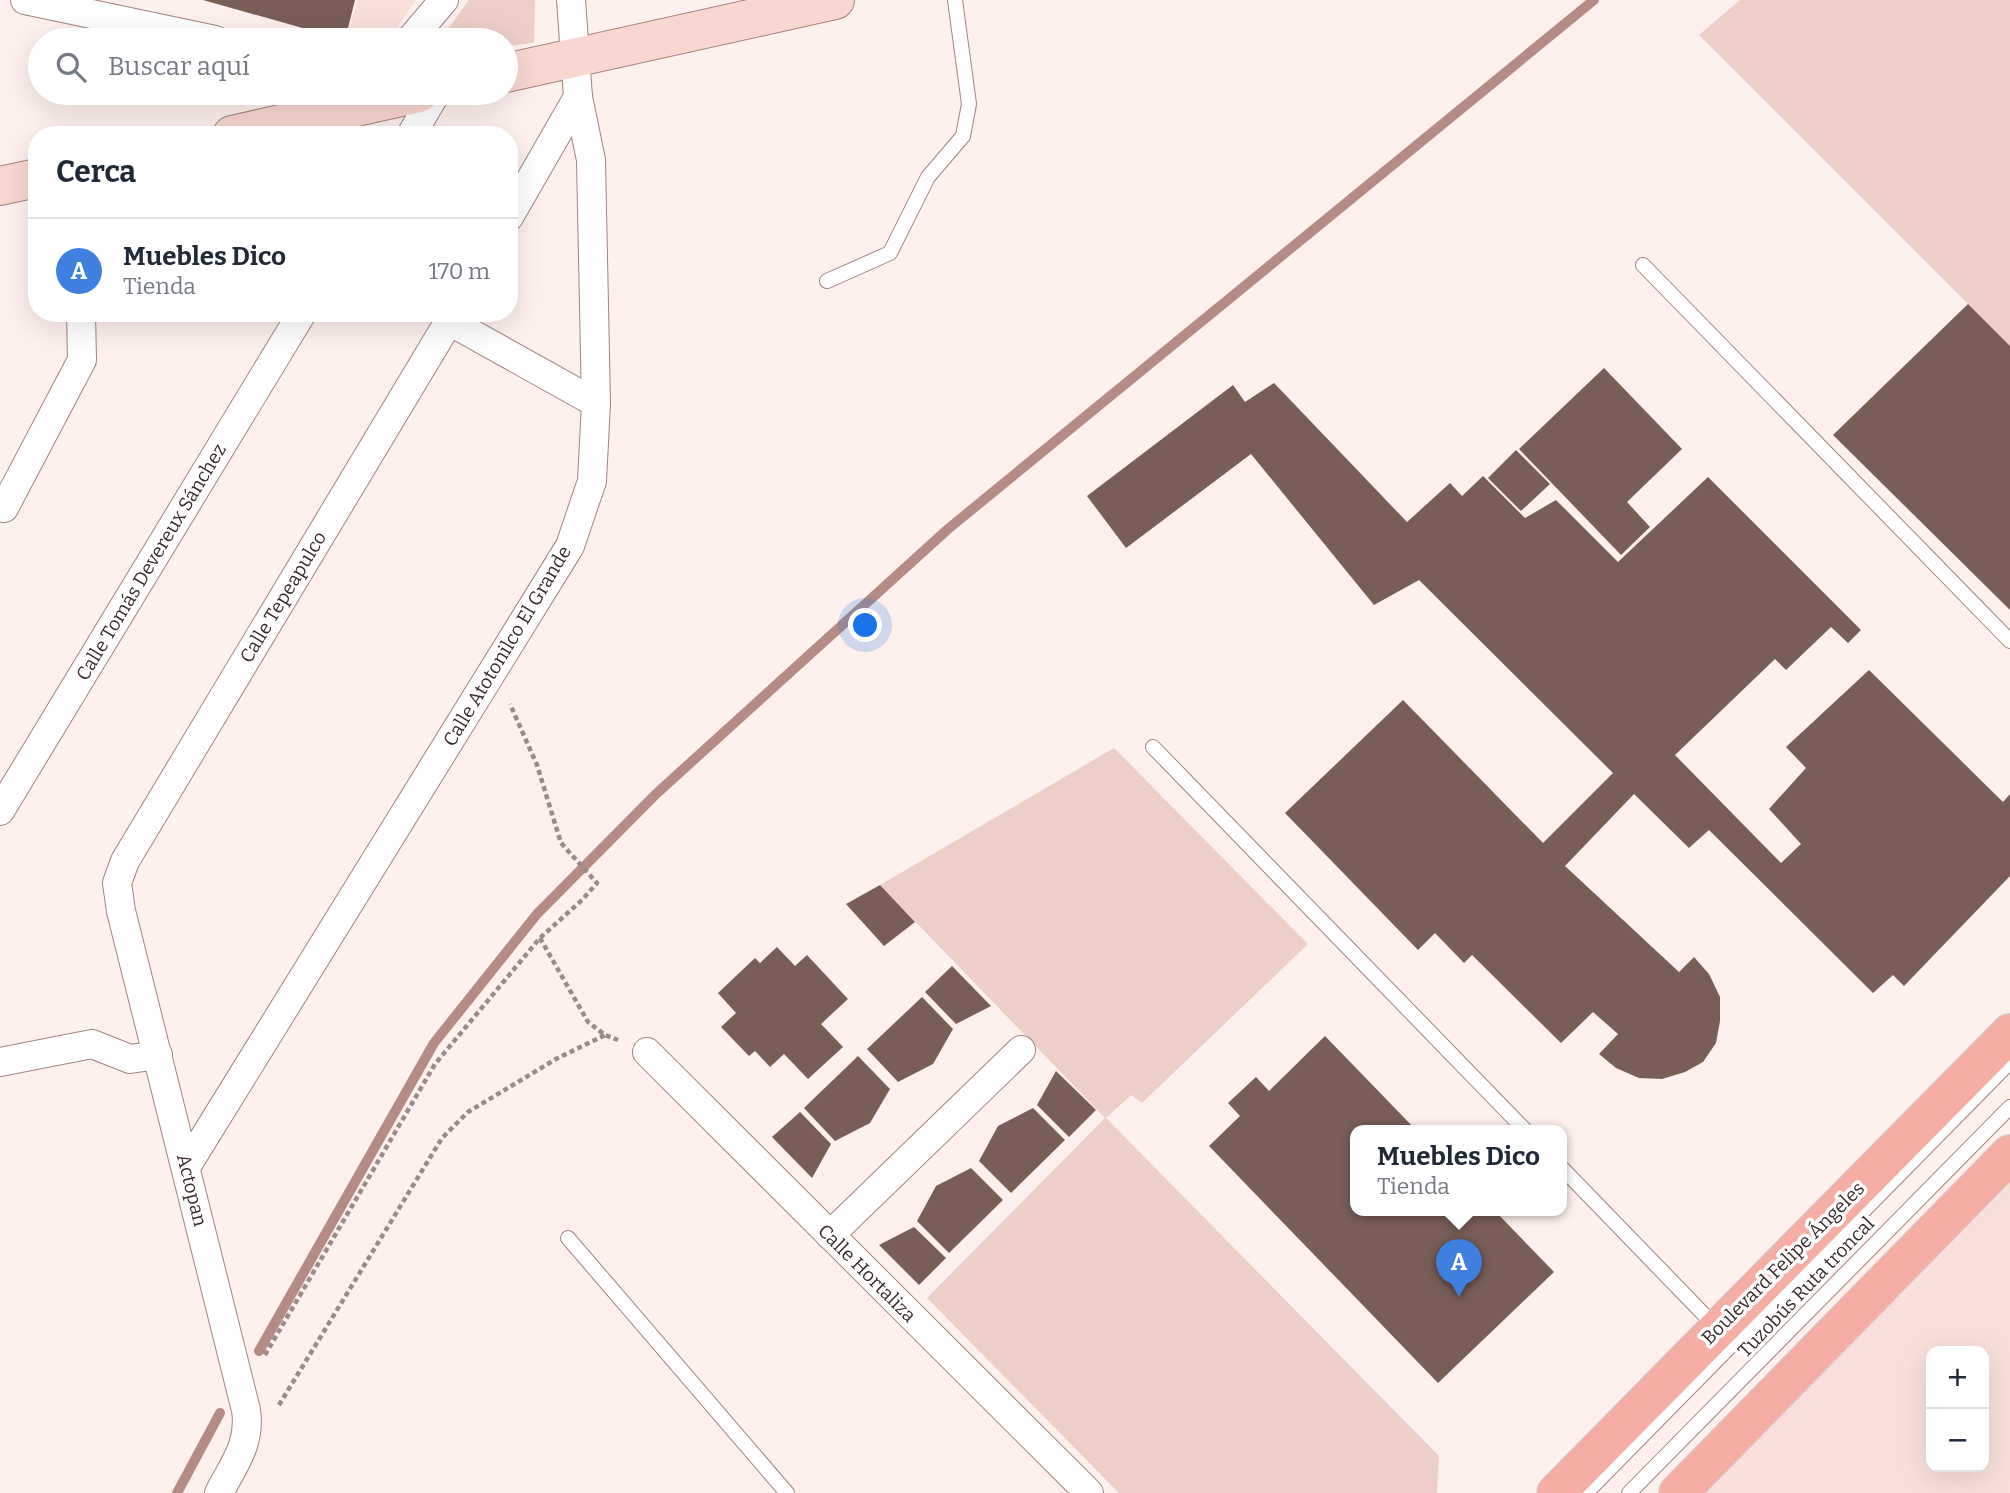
<!DOCTYPE html>
<html lang="es">
<head>
<meta charset="utf-8">
<style>
	:root { --surface:#fff; --page:#f2f2f3; --text:#1f2937; --muted:#747a83; --line:#e0e1e3; --accent:#1a73e8 }
	body { margin:0; font-family:Bitter,serif; background:var(--page); color:var(--text) }
	.controls { position:absolute; right:21px; bottom:21px; display:grid; overflow:hidden; border-radius:14px; box-shadow:0 7px 28px #0002 }
	.controls button { width:63px; height:63px; display:grid; place-items:center; padding:0; border:0; border-bottom:2px solid var(--line); background:var(--surface); color:var(--text); font:35px sans-serif }
	.you { position:absolute; left:866px; top:626px; width:24px; height:24px; margin:-18px; border:5px solid #fff; border-radius:50%; background:#1a73e8; box-shadow:0 0 0 10px #1a73e833 }
	.badge { display:grid; place-items:center; width:46px; height:46px; border-radius:50%; background:var(--accent); color:#fff; font-size:23px; font-weight:700 }
	.pin { position:absolute; translate:-50% -58px; filter:drop-shadow(0 2px 4px #0008) }
	.pin::after { content:''; position:absolute; top:37px; width:24px; height:21px; background:inherit; clip-path:polygon(0 0,100% 0,50% 100%) }
	.popup { position:absolute; left:1350px; top:1125px; width:217px; height:91px; box-sizing:border-box; display:grid; place-content:center; border-radius:14px; background:var(--surface); filter:drop-shadow(0 2px 5px #0005); font-size:23px; white-space:nowrap; color:var(--muted) }
	.popup b { font-size:26px; color:var(--text) }
	.popup::after { content:''; position:absolute; left:50%; top:100%; margin-left:-14px; border:14px solid transparent; border-top-color:var(--surface) }
	.list { margin:0; padding:0; list-style:none }
	h2 { display:flex; justify-content:space-between; align-items:center; height:91px; margin:0; padding:0 28px; font-size:30px }
	h2 small { font-size:23px; font-weight:400; color:var(--muted) }
	.list li { display:grid; grid-template-columns:46px 1fr auto; gap:21px; align-items:center; box-sizing:border-box; height:105px; padding:0 28px; border-top:2px solid var(--line) }
	.list b { display:block; font-size:26px; white-space:nowrap }
	.list p { margin:0; font-size:23px; white-space:nowrap; color:var(--muted) }
	.list em { font-size:23px; font-style:normal; color:var(--muted) }
	.icon { flex:none; width:38px; height:38px; fill:none; stroke:currentColor; stroke-width:2; stroke-linecap:round; stroke-linejoin:round }
	.map { position:relative; flex:none; width:2010px; height:1493px; overflow:hidden }
	.search { position:absolute; background:var(--surface); box-shadow:0 7px 28px #0002; left:28px; top:28px; width:490px; height:77px; display:flex; align-items:center; gap:18px; box-sizing:border-box; padding:0 24px; border-radius:38px; color:var(--muted); font-size:26px }
	.panel { position:absolute; background:var(--surface); box-shadow:0 7px 28px #0002; left:28px; top:126px; width:490px; height:196px; border-radius:28px }
	.map>svg:first-child { display:block }
</style>
</head>
<body>
<div class="map">
<svg width="2010" height="1493" viewBox="0 0 2010 1493">
	<rect width="100%" height="100%" fill="#fef0ed"/>
	<g fill="#f9e0db" fill-rule="evenodd">
		<path d="M358 0H416L388 40H346Z"/>
		<path d="M2010 1168V1493H1691ZM1931 1351H1984V1467H1931Z"/>
	</g>
	<g fill="#edcec9">
		<path d="M469 0H535L534 43 506 46V40H440Z"/>
		<path d="M1740 0H2010V346L1699 35Z"/>
		<path d="M1114 748 1308 944 1142 1103 1131 1095 1106 1118 1439 1456 1437 1493H1119L927 1298 1105 1118 880 885Z"/>
	</g>
	<g fill="none" stroke-linecap="round" stroke-linejoin="round">
		<g stroke="#b68b85" stroke-width="10">
			<path d="M259 1351 434 1043 537 914 656 794 948 529 1594 0"/>
			<path d="M177 1493 220 1413"/>
		</g>
	</g>
	<g fill="#795d58">
		<path d="M203 0H355L345 40Z"/>
		<path d="M1968 304 2010 346V610L1833 435Z"/>
		<path d="M1604 368 1682 449 1627 502 1650 527 1621 555 1519 449Z"/>
		<path d="M1274 383 1407 522 1450 483 1462 496 1483 476 1525 518 1556 500 1618 562 1708 477 1861 630 1848 643 1831 627 1786 670 1775 659 1675 755 1781 863 1801 844 1769 809 1806 768 1786 747 1869 670 2003 802 2010 794V876L1904 986 1893 975 1873 993 1709 830 1689 848 1634 794 1565 866 1679 972 1694 957 1709 974 1720 997V1021L1716 1043 1703 1062 1685 1072 1662 1079 1639 1078 1616 1068 1599 1054 1618 1034 1593 1012 1561 1043 1472 955 1464 963 1435 933 1418 950 1285 813 1403 700 1543 843 1613 773 1419 580 1374 605 1251 454 1126 548 1087 496 1233 385 1245 402Z"/>
		<path d="M1516 450 1550 484 1521 511 1488 478Z"/>
		<path d="M880 885 915 922 884 946 846 904Z"/>
		<path d="M777 947 795 966 807 955 848 999 821 1024 843 1047 808 1079 784 1054 770 1067 755 1051 749 1056 721 1027 736 1013 718 993 755 958 760 963Z"/>
		<path d="M952 966 991 1006 956 1024 925 992Z"/>
		<path d="M922 997 953 1029 933 1064 898 1082 867 1049Z"/>
		<path d="M1325 1036 1417 1131H1356V1211H1495L1554 1272 1438 1383 1209 1146 1240 1116 1228 1103 1256 1077 1269 1091Z"/>
		<path d="M858 1056 890 1089 870 1123 835 1141 804 1108Z"/>
		<path d="M1056 1071 1096 1110 1069 1137 1037 1105Z"/>
		<path d="M1033 1108 1065 1140 1011 1193 979 1161 998 1126Z"/>
		<path d="M800 1112 831 1144 812 1178 772 1137Z"/>
		<path d="M971 1168 1003 1200 949 1253 917 1221 936 1186Z"/>
		<path d="M914 1227 946 1258 919 1285 879 1245Z"/>
	</g>
	<g fill="none" stroke-linecap="round" stroke-linejoin="round">
		<defs>
			<g id="lane">
				<path d="M1643 265 2010 641"/>
				<path d="M827 281 890 253 928 177 963 136 969 104 955 0"/>
				<path d="M1153 747 1526 1131"/>
				<path d="M1562 1168 1717 1328"/>
				<path d="M568 1238 787 1493"/>
				<path d="M1586 1493 2010 1062"/>
				<path d="M1629 1493 2010 1107"/>
			</g>
			<g id="street">
				<path d="M25 0 215 40"/>
				<path d="M410 40 444 0"/>
				<path d="M411 135 436 93"/>
				<path d="M509 217 578 97"/>
				<path d="M449 321 596 403"/>
				<path d="M4 508 82 360 81 313"/>
				<path d="M0 811 302 313"/>
				<path d="M647 1052 1089 1493"/>
				<path d="M0 1062 92 1044 130 1059 158 1055"/>
				<path d="M186 1167 570 546 592 481 596 403 591 160 578 97 571 0"/>
				<path d="M830 1235 1021 1050"/>
				<path d="M219 1493C234 1464 251 1444 246 1410L121 911 117 883 125 861 454 313"/>
			</g>
			<g id="secondary">
				<path d="M506 73 835 0"/>
				<path d="M232 135 419 93"/>
				<path d="M0 186 37 178"/>
			</g>
			<g id="primary">
				<path d="M1556 1493 2010 1033"/>
				<path d="M1678 1493 2010 1154"/>
			</g>
		</defs>
		<use href="#lane" stroke="#a2837e" stroke-width="16"/>
		<use href="#street" stroke="#a2837e" stroke-width="30"/>
		<use href="#secondary" stroke="#a2837e" stroke-width="40"/>
		<use href="#primary" stroke="#d3d0d0" stroke-width="40"/>
		<g stroke="#988b88" stroke-width="4.5" stroke-dasharray="5 3.5" stroke-linecap="butt">
			<path d="M540 938 588 1022 605 1035 618 1040"/>
			<path d="M265 1355 435 1064 540 938 582 900 597 883 561 843 537 765 510 704"/>
			<path d="M279 1405 442 1138 468 1112 556 1059 605 1035"/>
		</g>
		<use href="#lane" stroke="#fff" stroke-width="14"/>
		<use href="#street" stroke="#fff" stroke-width="28"/>
		<use href="#secondary" stroke="#fad6d1" stroke-width="38"/>
		<use href="#primary" stroke="#f6ada4" stroke-width="38"/>
	</g>
	<g text-anchor="middle" dominant-baseline="central" stroke-width="7" stroke-linejoin="round" paint-order="stroke">
		<g font-size="19" fill="#372a28" stroke="#fff">
			<text transform="translate(151 562) rotate(-59)">Calle Tomás Devereux Sánchez</text>
			<text transform="translate(283 597) rotate(-59)">Calle Tepeapulco</text>
			<text transform="translate(507 646) rotate(-59)">Calle Atotonilco El Grande</text>
			<text transform="translate(192 1190) rotate(76)">Actopan</text>
			<text transform="translate(1783 1263) rotate(-45)">Boulevard Felipe Ángeles</text>
			<text transform="translate(867 1273) rotate(45)">Calle Hortaliza</text>
			<text transform="translate(1806 1287) rotate(-46)">Tuzobús Ruta troncal</text>
		</g>
	</g>
</svg>
<div class="controls">
<button>+</button>
<button>−</button>
</div>
<div class="you"></div>
<div class="pin badge" style="left:1459px;top:1297px;background:#3f7fe0">A</div>
<div class="popup"><b>Muebles Dico</b>Tienda</div>
<div class="search"><svg class="icon" aria-label="search" viewBox="0 0 24 24"><circle cx="10" cy="10" r="6"/><path d="M15 15l6 6"/></svg>Buscar aquí</div>
<section class="panel">
<h2>Cerca<small></small></h2>
<ul class="list">
<li><span class="badge" style="background:#3f7fe0">A</span><div><b>Muebles Dico</b><p>Tienda</p></div><em>170 m</em></li>
</ul>
</section>
</div>
</body>
</html>
